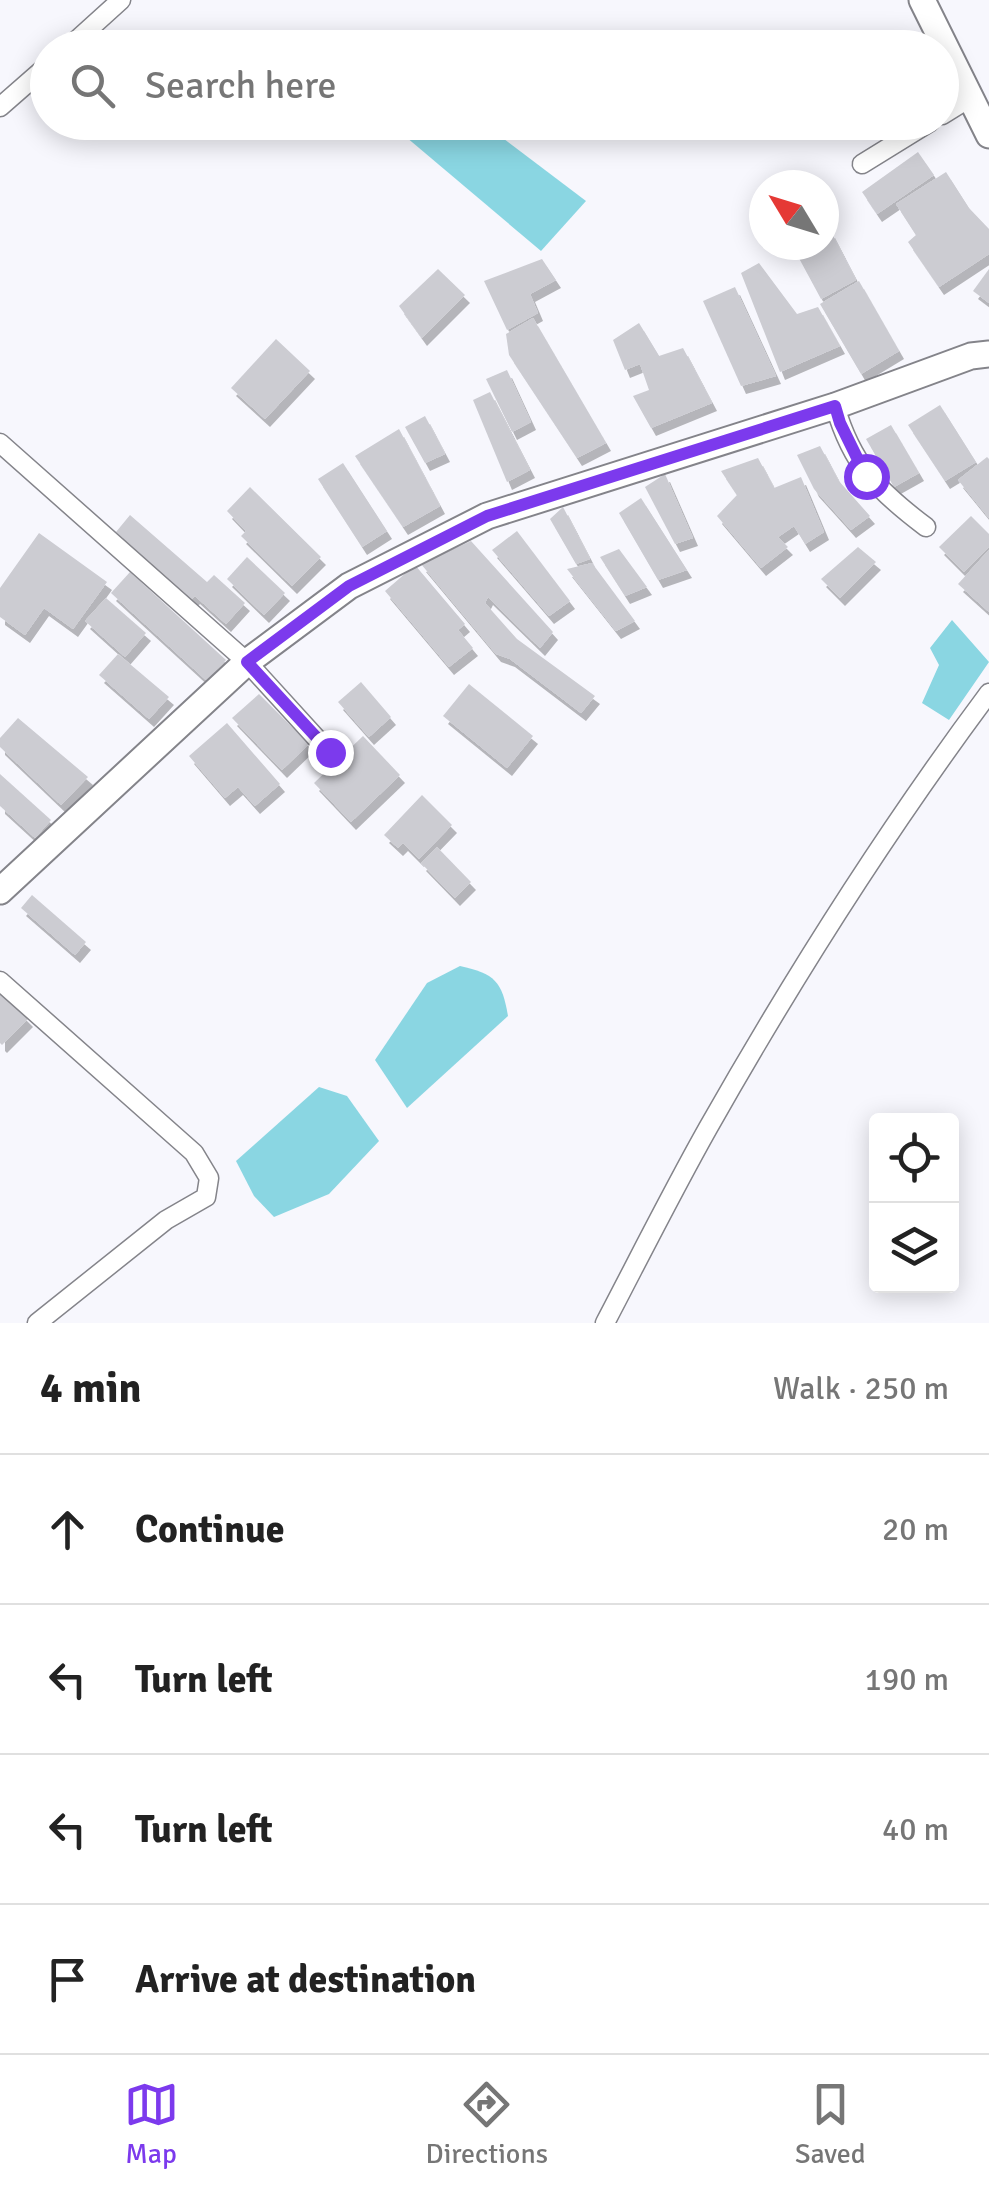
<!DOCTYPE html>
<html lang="en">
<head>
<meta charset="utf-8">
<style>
	:root { --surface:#fff; --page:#f2f2f2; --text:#222; --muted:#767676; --line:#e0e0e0; --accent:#7c3aed }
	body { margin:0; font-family:Signika,sans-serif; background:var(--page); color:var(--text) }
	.controls { position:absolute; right:30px; bottom:30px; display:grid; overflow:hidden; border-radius:10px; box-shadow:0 5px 25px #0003 }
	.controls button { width:90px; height:90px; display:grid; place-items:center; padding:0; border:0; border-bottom:2px solid var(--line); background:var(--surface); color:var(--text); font:50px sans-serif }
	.compass { position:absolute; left:749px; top:170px; width:90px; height:90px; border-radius:50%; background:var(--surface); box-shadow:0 5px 25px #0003; rotate:308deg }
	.stop { position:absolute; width:30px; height:30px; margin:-22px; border:8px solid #7c3aed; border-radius:50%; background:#fff }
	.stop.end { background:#7c3aed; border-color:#fff; box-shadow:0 2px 10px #0008 }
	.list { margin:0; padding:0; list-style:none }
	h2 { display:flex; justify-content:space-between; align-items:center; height:130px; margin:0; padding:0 40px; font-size:42px }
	h2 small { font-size:32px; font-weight:400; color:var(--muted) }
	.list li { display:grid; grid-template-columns:65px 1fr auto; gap:30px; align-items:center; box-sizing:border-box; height:150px; padding:0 40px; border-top:2px solid var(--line) }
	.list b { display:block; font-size:38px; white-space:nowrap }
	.list em { font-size:32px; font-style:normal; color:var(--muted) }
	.icon { flex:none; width:55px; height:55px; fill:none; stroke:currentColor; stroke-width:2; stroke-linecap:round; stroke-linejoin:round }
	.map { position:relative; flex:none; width:989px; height:1323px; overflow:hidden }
	.search { position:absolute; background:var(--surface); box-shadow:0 5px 25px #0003; left:30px; right:30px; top:30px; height:110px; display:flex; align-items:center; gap:25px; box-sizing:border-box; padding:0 35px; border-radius:55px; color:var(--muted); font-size:38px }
	.sheet { height:730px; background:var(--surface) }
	nav { display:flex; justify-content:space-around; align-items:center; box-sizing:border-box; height:140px; border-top:2px solid var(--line); background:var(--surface); font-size:28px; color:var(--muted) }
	nav a { display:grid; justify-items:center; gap:5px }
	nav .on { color:var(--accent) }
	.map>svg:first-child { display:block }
</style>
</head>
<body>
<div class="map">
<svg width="989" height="1323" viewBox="0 0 989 1323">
	<defs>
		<filter id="shadow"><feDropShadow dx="5" dy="8" stdDeviation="0" flood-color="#0004"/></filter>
	</defs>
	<rect width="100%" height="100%" fill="#f7f7fd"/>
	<g fill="#8ad6e2">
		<path d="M396 122 483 123 586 201 541 251 393 126Z"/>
		<path d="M952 620 989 662 949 720 922 703 939 665 930 648Z"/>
		<path d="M460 966C495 974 502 981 508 1016L407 1108 375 1060 427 983Z"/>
		<path d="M319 1087 347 1096 379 1141 329 1194 274 1217 254 1196 236 1161Z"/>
	</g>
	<g fill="#ccccd2" filter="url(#shadow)">
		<path d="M918 152 934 175 877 214 862 192Z"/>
		<path d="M946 172 969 208 989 229V254L939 287 908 242 916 235 896 204Z"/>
		<path d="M830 230 856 280 821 299 794 249 802 245H824V233Z"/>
		<path d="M542 259 556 280 530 294 538 313 507 330 484 281Z"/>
		<path d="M759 263 797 314 818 307 840 346 780 372 741 273Z"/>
		<path d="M438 269 465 295 422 338 399 306Z"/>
		<path d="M989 269V303L973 291Z"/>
		<path d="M859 281 899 351 861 374 820 304Z"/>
		<path d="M735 287 776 376 741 386 703 301Z"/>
		<path d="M533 318 606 443 577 458 509 355 506 334Z"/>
		<path d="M639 323 659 356 683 348 712 403 651 428 633 396 649 390 640 364 625 370 613 340Z"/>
		<path d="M276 339 310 371 265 419 231 388Z"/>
		<path d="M507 370 531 422 512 432 486 379Z"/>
		<path d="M490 392 530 470 507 482 473 400Z"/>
		<path d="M940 405 976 462 945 481 908 425Z"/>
		<path d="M425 416 445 454 425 463 405 427Z"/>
		<path d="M891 425 919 473 894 487 866 439Z"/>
		<path d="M399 429 440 506 403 527 355 456Z"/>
		<path d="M820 446 838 480 870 516 851 530 814 489 797 455Z"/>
		<path d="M987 457 989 459V518L958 480Z"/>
		<path d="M758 458 774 488 801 477 824 532 805 544 794 526 778 537 788 547 761 568 717 516 737 495 721 471Z"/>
		<path d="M343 463 387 531 362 547 318 479Z"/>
		<path d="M665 474 693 538 675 544 645 487Z"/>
		<path d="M250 487 321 557 292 586 241 536 246 531 227 511Z"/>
		<path d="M641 498 687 570 658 580 619 513Z"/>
		<path d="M563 507 590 559 576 564 550 519Z"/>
		<path d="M130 515 207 582 214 575 245 603 226 624 195 596 192 599 116 532Z"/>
		<path d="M971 516 989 534V547L964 572 939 547Z"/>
		<path d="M517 531 570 601 549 616 492 550Z"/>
		<path d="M39 533 107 582 73 629 44 608 25 635 0 617V588Z"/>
		<path d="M471 541 553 632 540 648 488 597 485 603 517 639 595 696 581 713 510 659 496 654 421 564Z"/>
		<path d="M858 547 876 562 840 598 821 579Z"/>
		<path d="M619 549 647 587 625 596 600 557Z"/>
		<path d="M989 550V612L958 584Z"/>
		<path d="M247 557 285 593 264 615 227 579Z"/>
		<path d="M592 563 635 621 616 631 567 569Z"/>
		<path d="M415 565 465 624 458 630 473 648 449 667 385 591Z"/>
		<path d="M130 572 226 660 207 681 111 593Z"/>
		<path d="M106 598 146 633 125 657 85 621Z"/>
		<path d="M118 654 169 697 149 719 99 675Z"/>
		<path d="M361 682 391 717 369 737 338 702Z"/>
		<path d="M469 684 533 736 507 768 443 716Z"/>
		<path d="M259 694 309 744 282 770 232 718Z"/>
		<path d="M18 718 88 777 61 805 0 747V738Z"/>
		<path d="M227 723 280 784 255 806 238 787 225 798 189 756Z"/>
		<path d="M363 736 400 775 351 822 314 783Z"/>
		<path d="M0 774 51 820 35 838 0 806Z"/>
		<path d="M422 795 452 825 419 859 403 843 398 848 384 835Z"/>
		<path d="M437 847 471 882 455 898 421 863Z"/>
		<path d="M32 895 86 942 75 955 21 908Z"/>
		<path d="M0 991 28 1019 2 1045 0 1043Z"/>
	</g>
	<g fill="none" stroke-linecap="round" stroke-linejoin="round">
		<defs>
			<g id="street">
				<path d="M68 48 121 0"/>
				<path d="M0 107 48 65"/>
				<path d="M942 115 971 97"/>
				<path d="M862 164 930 122"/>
				<path d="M835 406C852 465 878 491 926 527"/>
				<path d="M0 443 247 662 329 752"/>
				<path d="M0 981 194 1153 209 1178 206 1197 166 1220 37 1323"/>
				<path d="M605 1323C639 1258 672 1192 708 1128 793 978 886 831 989 693"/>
			</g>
			<g id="secondary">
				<path d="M922 0 989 135"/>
				<path d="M0 891 247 662 349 586 487 516 835 406 971 356 989 354"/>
			</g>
		</defs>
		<use href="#street" stroke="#84848a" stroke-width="21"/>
		<use href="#secondary" stroke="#84848a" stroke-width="29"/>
		<use href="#street" stroke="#fff" stroke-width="18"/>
		<use href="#secondary" stroke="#fff" stroke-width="25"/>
	</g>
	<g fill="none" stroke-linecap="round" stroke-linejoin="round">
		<path stroke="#7c3aed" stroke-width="12" d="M330 752 247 662 349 586 487 516 835 406 840 423 866 476"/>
	</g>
</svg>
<div class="controls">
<button><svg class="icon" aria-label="locate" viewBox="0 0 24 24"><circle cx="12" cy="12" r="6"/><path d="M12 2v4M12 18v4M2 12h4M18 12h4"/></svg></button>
<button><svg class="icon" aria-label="layers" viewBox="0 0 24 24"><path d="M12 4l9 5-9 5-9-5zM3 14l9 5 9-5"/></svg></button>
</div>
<svg class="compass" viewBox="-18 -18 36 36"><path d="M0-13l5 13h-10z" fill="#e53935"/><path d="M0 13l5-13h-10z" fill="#767676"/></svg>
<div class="stop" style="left:866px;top:476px"></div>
<div class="stop end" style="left:330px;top:752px"></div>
<div class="search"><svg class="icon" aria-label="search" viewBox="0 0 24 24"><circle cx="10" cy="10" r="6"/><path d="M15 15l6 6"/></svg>Search here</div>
</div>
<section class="sheet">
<h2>4 min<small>Walk · 250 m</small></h2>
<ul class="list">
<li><svg class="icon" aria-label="ahead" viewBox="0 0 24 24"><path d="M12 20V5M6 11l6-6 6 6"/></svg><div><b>Continue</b></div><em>20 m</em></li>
<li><svg class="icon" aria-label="left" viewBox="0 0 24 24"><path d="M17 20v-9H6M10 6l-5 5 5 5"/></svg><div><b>Turn left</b></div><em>190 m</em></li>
<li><svg class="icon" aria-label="left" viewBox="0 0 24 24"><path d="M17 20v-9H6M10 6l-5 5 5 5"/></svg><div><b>Turn left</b></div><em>40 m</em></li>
<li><svg class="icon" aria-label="arrive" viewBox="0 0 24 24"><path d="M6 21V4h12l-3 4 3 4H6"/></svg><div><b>Arrive at destination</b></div></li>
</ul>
</section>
<nav>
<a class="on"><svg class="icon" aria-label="map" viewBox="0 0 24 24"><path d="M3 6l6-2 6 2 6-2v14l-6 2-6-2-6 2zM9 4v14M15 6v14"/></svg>Map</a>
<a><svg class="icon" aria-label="directions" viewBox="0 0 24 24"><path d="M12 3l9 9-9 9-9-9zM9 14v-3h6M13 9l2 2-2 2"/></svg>Directions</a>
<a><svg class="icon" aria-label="saved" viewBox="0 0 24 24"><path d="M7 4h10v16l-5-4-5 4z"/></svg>Saved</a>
</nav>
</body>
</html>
